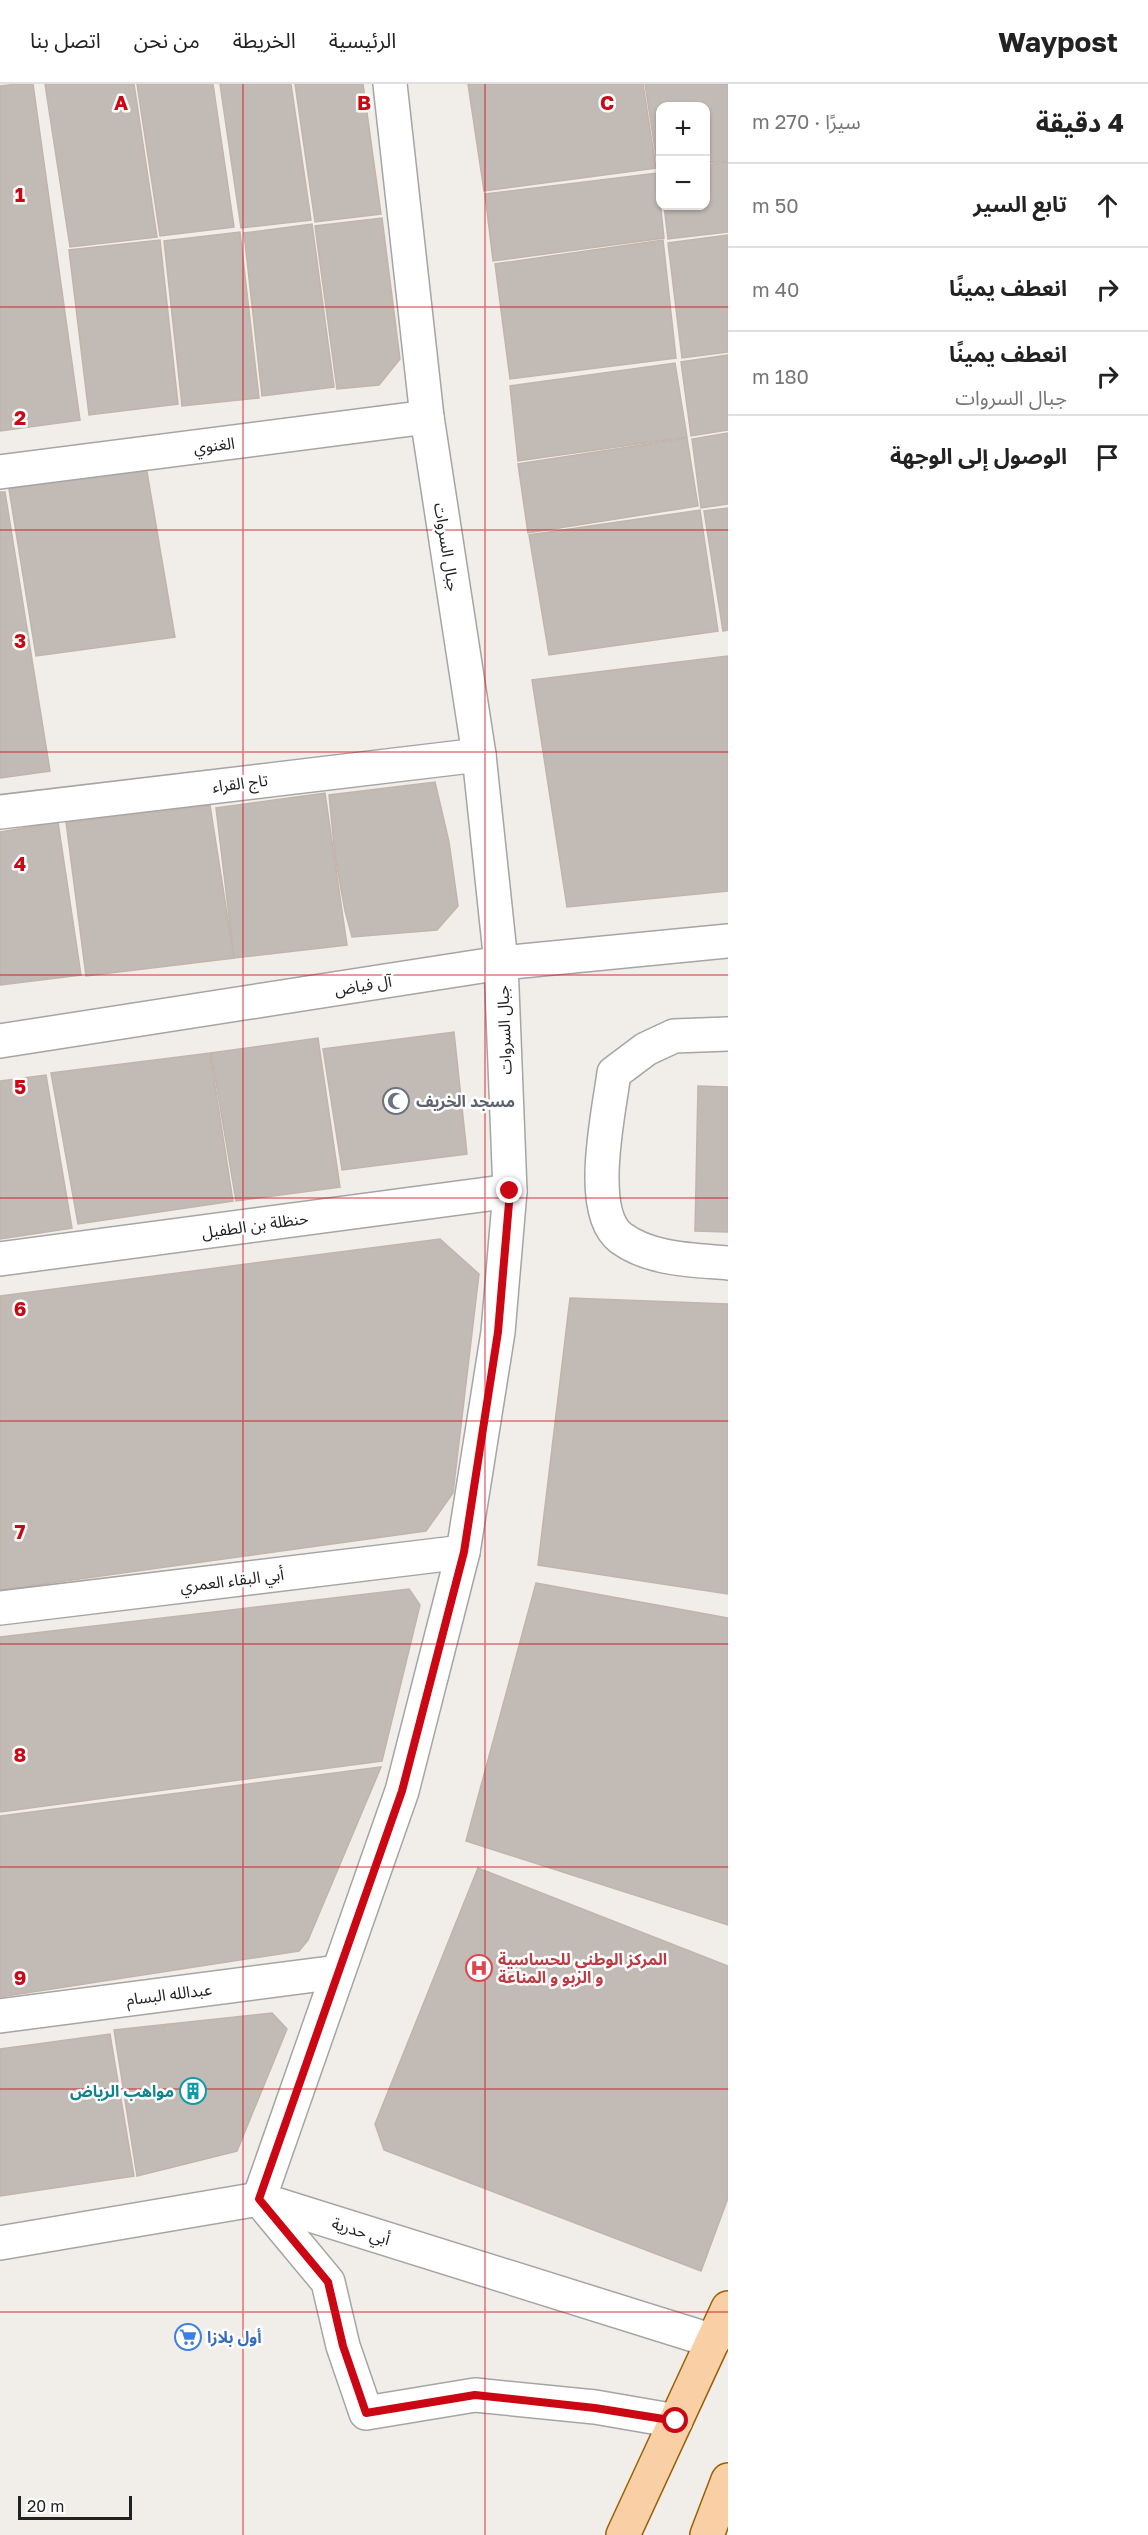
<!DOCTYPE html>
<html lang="ar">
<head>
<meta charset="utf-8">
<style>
	:root { --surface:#fff; --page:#f2f2f2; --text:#222; --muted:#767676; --line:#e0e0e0 }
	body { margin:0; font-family:"Golos Text","Noto Sans Arabic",sans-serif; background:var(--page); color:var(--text); direction:rtl }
	.controls { position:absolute; right:18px; top:18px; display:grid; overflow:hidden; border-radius:12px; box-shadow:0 2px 4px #0004 }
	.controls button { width:54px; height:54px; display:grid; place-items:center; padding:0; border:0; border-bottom:2px solid var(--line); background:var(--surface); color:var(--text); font:30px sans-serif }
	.scale { position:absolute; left:18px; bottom:15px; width:114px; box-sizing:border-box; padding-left:6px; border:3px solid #212121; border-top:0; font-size:16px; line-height:21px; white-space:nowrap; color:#212121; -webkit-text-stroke:4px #fff; paint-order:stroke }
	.stop { position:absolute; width:18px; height:18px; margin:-14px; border:4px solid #cc0714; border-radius:50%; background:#fff }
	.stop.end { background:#cc0714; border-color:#fff; box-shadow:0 2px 6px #0008 }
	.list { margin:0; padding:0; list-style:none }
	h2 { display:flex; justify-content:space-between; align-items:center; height:78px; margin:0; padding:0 24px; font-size:26px }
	h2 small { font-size:20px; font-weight:400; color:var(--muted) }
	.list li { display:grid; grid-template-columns:39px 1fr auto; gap:18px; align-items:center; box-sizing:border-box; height:84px; padding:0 24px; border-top:2px solid var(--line) }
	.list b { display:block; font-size:22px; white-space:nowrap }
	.list p { margin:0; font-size:20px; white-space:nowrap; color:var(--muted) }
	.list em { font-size:20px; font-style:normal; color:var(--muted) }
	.icon { flex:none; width:33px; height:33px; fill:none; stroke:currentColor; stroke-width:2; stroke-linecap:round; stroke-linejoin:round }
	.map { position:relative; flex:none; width:728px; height:2451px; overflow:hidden; direction:ltr }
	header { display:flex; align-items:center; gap:36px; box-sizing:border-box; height:84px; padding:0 30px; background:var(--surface); border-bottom:2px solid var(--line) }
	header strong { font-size:28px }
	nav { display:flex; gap:33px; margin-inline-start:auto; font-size:21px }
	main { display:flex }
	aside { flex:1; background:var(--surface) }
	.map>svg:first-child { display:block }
</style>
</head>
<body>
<header>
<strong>Waypost</strong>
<nav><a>الرئيسية</a><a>الخريطة</a><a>من نحن</a><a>اتصل بنا</a></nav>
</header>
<main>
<aside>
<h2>4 دقيقة<small>سيرًا · 270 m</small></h2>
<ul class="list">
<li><svg class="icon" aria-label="ahead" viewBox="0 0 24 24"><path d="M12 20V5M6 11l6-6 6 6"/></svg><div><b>تابع السير</b></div><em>50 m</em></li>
<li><svg class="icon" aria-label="right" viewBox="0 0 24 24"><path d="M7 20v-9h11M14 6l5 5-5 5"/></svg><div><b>انعطف يمينًا</b></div><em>40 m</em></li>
<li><svg class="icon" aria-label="right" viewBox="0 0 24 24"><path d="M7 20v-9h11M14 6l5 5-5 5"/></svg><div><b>انعطف يمينًا</b><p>جبال السروات</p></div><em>180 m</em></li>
<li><svg class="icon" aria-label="arrive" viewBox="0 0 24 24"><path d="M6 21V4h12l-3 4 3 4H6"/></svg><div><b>الوصول إلى الوجهة</b></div></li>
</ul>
</aside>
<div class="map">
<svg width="728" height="2451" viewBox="0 0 728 2451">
	<rect width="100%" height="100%" fill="#f1eee9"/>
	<g fill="#c2bab5" stroke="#c3b4ab" stroke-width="1.5">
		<path d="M18 0H33L80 336 0 347V2Z"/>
		<path d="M45 0H134L157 153 70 163Z"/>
		<path d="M137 0H213L234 143 160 152Z"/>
		<path d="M220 0H291L311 136 241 144Z"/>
		<path d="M295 0H363L381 130 315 138Z"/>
		<path d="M468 0H643L656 84 484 107Z"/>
		<path d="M645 0H728V77L706 79V22H660V85H658Z"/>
		<path d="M728 78V148L668 155 664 122H706V81Z"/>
		<path d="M657 89 664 154 493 177 485 110Z"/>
		<path d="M382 134 400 275 379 301 337 305 315 142Z"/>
		<path d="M312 140 334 303 262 312 244 149Z"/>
		<path d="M240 148 259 314 182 322 164 157Z"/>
		<path d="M728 151V268L682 274 668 159Z"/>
		<path d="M160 156 178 320 89 331 69 166Z"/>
		<path d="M663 156 676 274 510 295 495 180Z"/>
		<path d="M728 271V346L691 352 681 278Z"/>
		<path d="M675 279 687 353 518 377 510 302Z"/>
		<path d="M728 349V420L701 424 692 355Z"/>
		<path d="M687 354 698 422 528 449 518 380Z"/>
		<path d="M146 382 175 553 36 572 9 405Z"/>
		<path d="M0 408H5L50 687 0 694Z"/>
		<path d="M728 424V546L723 547 704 427Z"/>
		<path d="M700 426 718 547 549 571 529 451Z"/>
		<path d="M728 572V807L567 823 532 596Z"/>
		<path d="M435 698 449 758 458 822 437 846 352 853 345 827 335 772 329 711Z"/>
		<path d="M325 709 347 861 234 874 216 724Z"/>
		<path d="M210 721 234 874 86 892 66 738Z"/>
		<path d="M58 738 81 891 0 901V748Z"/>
		<path d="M454 948 467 1070 342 1086 323 965Z"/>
		<path d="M318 954 340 1103 236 1117 211 969Z"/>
		<path d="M210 969 233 1117 78 1140 51 989Z"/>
		<path d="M46 991 72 1144 0 1155V997Z"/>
		<path d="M698 1002 728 1003V1148L695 1147Z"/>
		<path d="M440 1155 479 1190 453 1409 426 1447 0 1506V1212Z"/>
		<path d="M570 1214 728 1220V1510L538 1481Z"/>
		<path d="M536 1499 728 1534V1841L466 1757Z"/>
		<path d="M409 1505 420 1521 382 1677 0 1728V1553Z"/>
		<path d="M381 1683 308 1856 299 1867 0 1913V1732Z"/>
		<path d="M478 1784 728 1882V2114L701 2187 384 2066 375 2040Z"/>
		<path d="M272 1929 287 1945 237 2067 137 2092 114 1946Z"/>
		<path d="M110 1950 134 2092 0 2112V1965Z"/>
	</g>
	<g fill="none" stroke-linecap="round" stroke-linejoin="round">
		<defs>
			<g id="minor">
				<path d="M390 0 427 333 479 671 501 879 510 1107 498 1248 463 1468 402 1707 259 2115 328 2198 343 2262 366 2329 475 2311 595 2323 676 2337"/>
				<path d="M0 388 427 333"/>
				<path d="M0 728 479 671"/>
				<path d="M728 950 674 952 646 965 614 989C609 1028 586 1128 621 1154 651 1176 693 1176 728 1179"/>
				<path d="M0 957 501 879 728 857"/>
				<path d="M0 1175 510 1107"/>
				<path d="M0 1524 463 1468"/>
				<path d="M0 1932 338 1888"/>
				<path d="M0 2159 259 2115 713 2257"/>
			</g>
			<g id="major">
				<path d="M623 2451 728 2224"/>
				<path d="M707 2451 728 2396"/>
			</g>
		</defs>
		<use href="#minor" stroke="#a5a5a5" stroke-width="36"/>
		<use href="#major" stroke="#9a5f05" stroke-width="36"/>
		<use href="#minor" stroke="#fff" stroke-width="33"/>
		<use href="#major" stroke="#f9d0a6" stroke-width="33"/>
	</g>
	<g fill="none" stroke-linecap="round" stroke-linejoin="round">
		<path stroke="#cc0714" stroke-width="8" d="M510 1107 498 1248 464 1468 402 1707 259 2115 328 2198 343 2262 366 2329 475 2311 595 2324 676 2337"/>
	</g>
	<path fill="none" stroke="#cc0714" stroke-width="1.5" stroke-opacity="0.55" d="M243 0V2451M485 0V2451M0 223H728M0 446H728M0 668H728M0 891H728M0 1114H728M0 1337H728M0 1560H728M0 1783H728M0 2005H728M0 2228H728"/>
	<defs>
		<symbol id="mosque-ring" viewBox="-11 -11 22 22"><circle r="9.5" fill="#fff" stroke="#6b7280" stroke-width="1.5"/><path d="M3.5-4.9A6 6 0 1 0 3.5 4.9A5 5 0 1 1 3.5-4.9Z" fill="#6b7280"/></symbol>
		<symbol id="hospital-ring" viewBox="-11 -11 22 22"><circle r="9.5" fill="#fff" stroke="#e0444e" stroke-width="1.5"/><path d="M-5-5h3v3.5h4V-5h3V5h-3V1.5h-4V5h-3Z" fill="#e0444e"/></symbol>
		<symbol id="building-ring" viewBox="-11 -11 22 22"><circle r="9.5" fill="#fff" stroke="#0f9aa8" stroke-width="1.5"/><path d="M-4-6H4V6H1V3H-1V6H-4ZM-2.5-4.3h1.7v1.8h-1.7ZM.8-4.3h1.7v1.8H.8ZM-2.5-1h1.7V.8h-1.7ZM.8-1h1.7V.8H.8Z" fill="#0f9aa8"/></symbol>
		<symbol id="supermarket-ring" viewBox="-11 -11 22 22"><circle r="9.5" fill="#fff" stroke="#3f7fe0" stroke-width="1.5"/><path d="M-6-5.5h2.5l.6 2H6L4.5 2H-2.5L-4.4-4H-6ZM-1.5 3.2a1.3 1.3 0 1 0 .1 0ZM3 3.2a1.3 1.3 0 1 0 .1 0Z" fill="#3f7fe0"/></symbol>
	</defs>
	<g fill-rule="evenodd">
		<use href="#mosque-ring" x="381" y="1002" width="30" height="30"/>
		<use href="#hospital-ring" x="464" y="1869" width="30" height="30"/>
		<use href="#building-ring" x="178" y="1992" width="30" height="30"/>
		<use href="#supermarket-ring" x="173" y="2238" width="30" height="30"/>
	</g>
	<g text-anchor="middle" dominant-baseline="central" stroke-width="5" stroke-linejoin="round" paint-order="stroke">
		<g font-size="16" fill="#212121" stroke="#fff">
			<text transform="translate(214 361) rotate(-7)">الغنوي</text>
			<text transform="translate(447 463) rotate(81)">جبال السروات</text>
			<text transform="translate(240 699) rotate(-7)">تاج القراء</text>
			<text transform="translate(363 901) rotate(-9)">آل فياض</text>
			<text transform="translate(504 946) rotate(-92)">جبال السروات</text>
			<text transform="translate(255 1141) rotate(-8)">حنظلة بن الطفيل</text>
			<text transform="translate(232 1496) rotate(-7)">أبي البقاء العمري</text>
			<text transform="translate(169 1910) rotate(-7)">عبدالله البسام</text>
			<text transform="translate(361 2147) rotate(17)">أبي حدرية</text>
		</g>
		<g font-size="16" font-weight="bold" fill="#5b616d" stroke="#fff" text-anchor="start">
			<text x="416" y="1017">مسجد الخريف</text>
		</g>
		<g font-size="16" font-weight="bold" fill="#be3a42" stroke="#fff" text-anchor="start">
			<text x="498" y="1875">المركز الوطني للحساسية<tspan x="498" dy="18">و الربو و المناعة</tspan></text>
		</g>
		<g font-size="16" font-weight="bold" fill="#0d838f" stroke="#fff" text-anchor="end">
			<text x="174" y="2007">مواهب الرياض</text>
		</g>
		<g font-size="16" font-weight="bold" fill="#366cbe" stroke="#fff" text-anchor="start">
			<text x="207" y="2253">أول بلازا</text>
		</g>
	</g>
	<g font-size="20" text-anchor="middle" font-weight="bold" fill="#cc0714" stroke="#fff" stroke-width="5" stroke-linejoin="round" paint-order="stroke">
		<text x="121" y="26">A</text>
		<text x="364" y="26">B</text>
		<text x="607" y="26">C</text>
		<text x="20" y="118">1</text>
		<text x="20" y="341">2</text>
		<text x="20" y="564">3</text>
		<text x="20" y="787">4</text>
		<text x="20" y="1010">5</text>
		<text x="20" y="1232">6</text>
		<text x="20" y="1455">7</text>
		<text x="20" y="1678">8</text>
		<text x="20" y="1901">9</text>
	</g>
</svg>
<div class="controls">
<button>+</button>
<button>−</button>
</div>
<div class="scale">20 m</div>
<div class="stop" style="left:676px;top:2337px"></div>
<div class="stop end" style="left:510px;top:1107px"></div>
</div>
</main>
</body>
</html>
